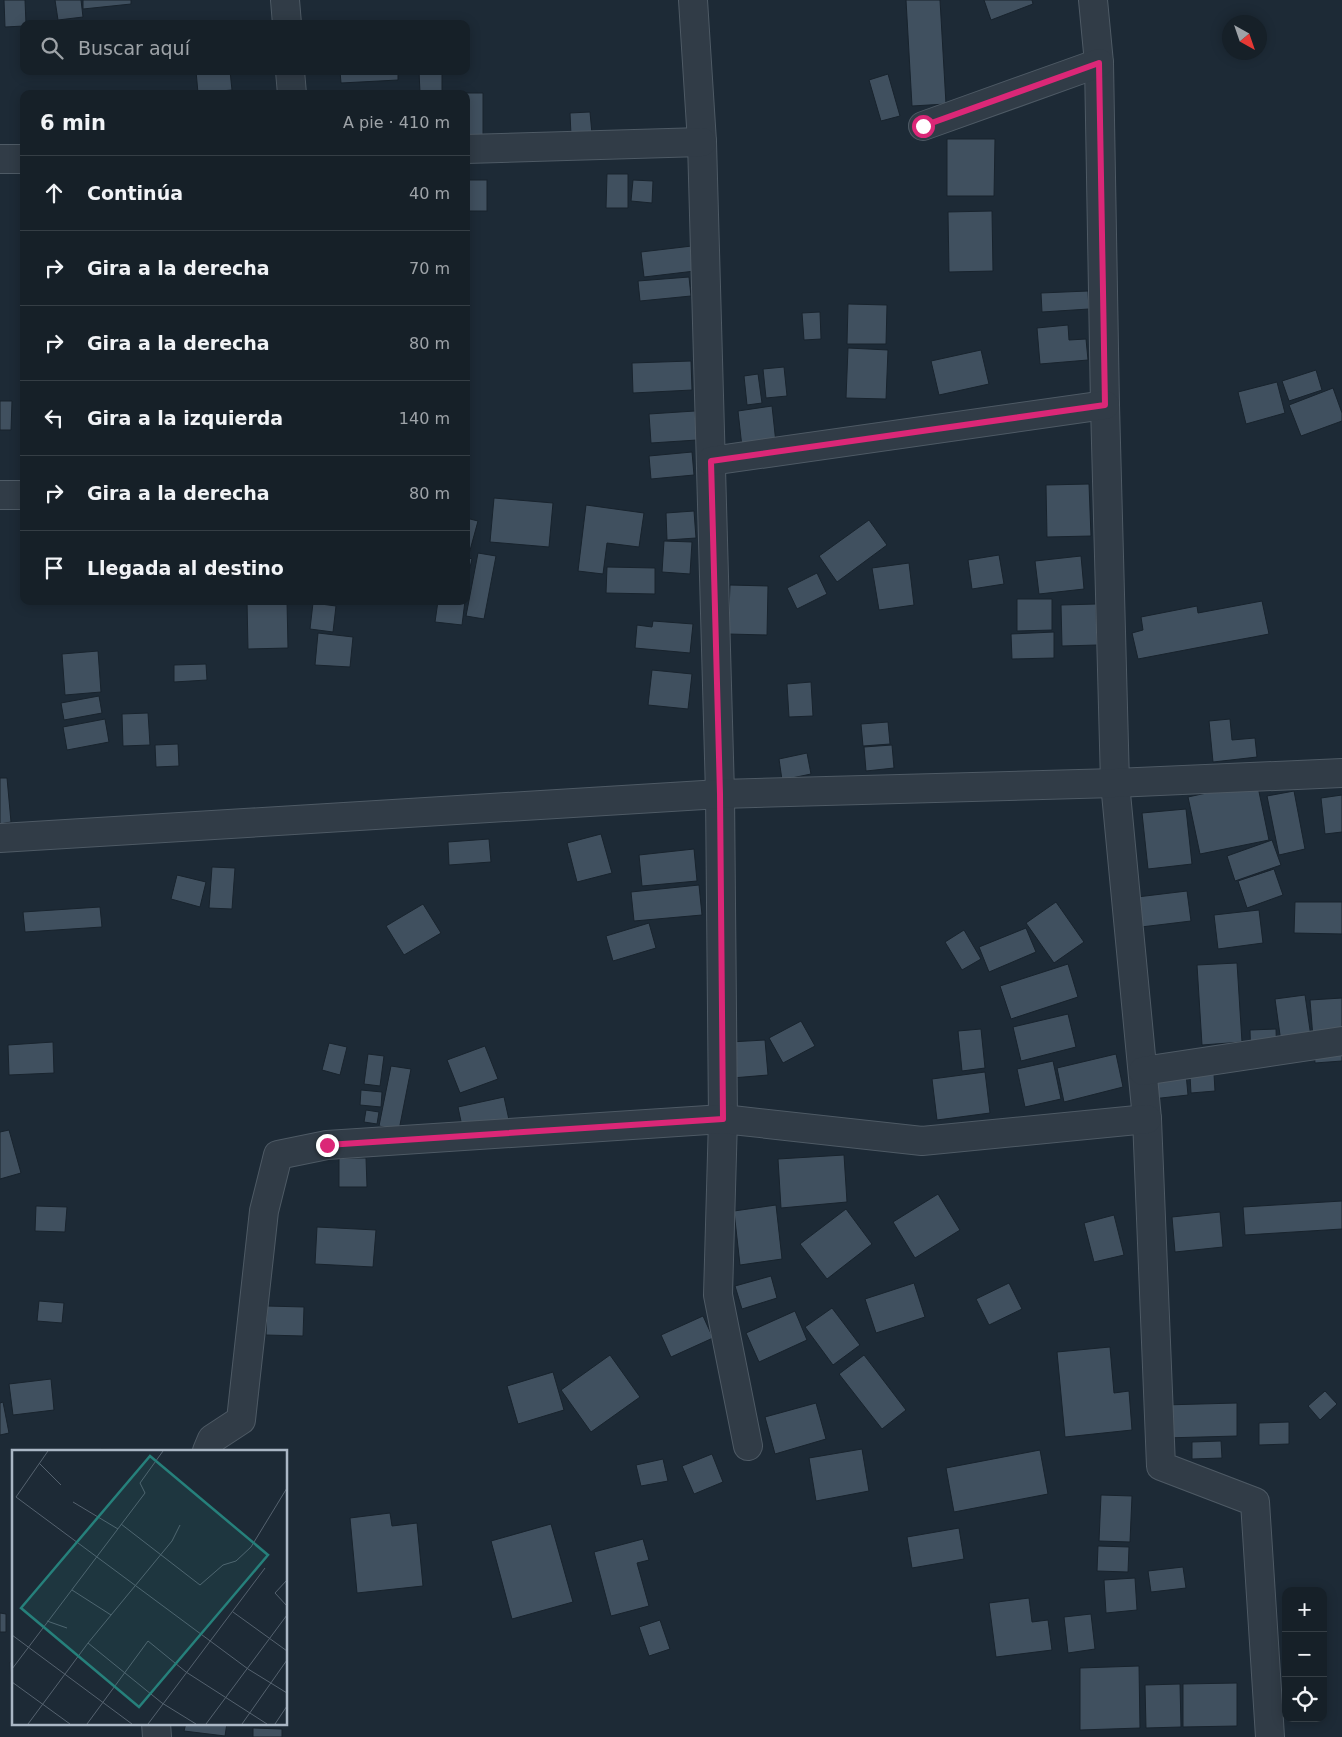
<!DOCTYPE html>
<html lang="es">
<head>
<meta charset="utf-8">
<style>
	:root { --surface:#162028; --page:#1f2830; --text:#f1f3f6; --muted:#9ea3a8; --line:#353e45 }
	body { margin:0; font-family:"DejaVu Sans",sans-serif; background:var(--page); color:var(--text) }
	.controls { position:absolute; right:15px; bottom:15px; display:grid; overflow:hidden; border-radius:10px; box-shadow:0 2px 12px #0003 }
	.controls button { width:45px; height:45px; display:grid; place-items:center; padding:0; border:0; border-bottom:1px solid var(--line); background:var(--surface); color:var(--text); font:25px sans-serif }
	.compass { position:absolute; left:1222px; top:15px; width:45px; height:45px; border-radius:50%; background:var(--surface); box-shadow:0 2px 12px #0003; rotate:140deg }
	.stop { position:absolute; width:15px; height:15px; margin:-11px; border:4px solid #db2777; border-radius:50%; background:#fff }
	.stop.end { background:#db2777; border-color:#fff; box-shadow:0 1px 5px #0008 }
	.list { margin:0; padding:0; list-style:none }
	h2 { display:flex; justify-content:space-between; align-items:center; height:65px; margin:0; padding:0 20px; font-size:21px }
	h2 small { font-size:16px; font-weight:400; color:var(--muted) }
	.list li { display:grid; grid-template-columns:32px 1fr auto; gap:15px; align-items:center; box-sizing:border-box; height:75px; padding:0 20px; border-top:1px solid var(--line) }
	.list b { display:block; font-size:19px; white-space:nowrap }
	.list em { font-size:16px; font-style:normal; color:var(--muted) }
	.icon { flex:none; width:28px; height:28px; fill:none; stroke:currentColor; stroke-width:2; stroke-linecap:round; stroke-linejoin:round }
	.map { position:relative; flex:none; width:1342px; height:1737px; overflow:hidden }
	.search { position:absolute; background:var(--surface); box-shadow:0 2px 12px #0003; left:20px; top:20px; width:450px; height:55px; display:flex; align-items:center; gap:12px; box-sizing:border-box; padding:0 18px; border-radius:10px; color:var(--muted); font-size:19px }
	.panel { position:absolute; background:var(--surface); box-shadow:0 2px 12px #0003; left:20px; top:90px; width:450px; height:515px; border-radius:10px }
	.map>svg:first-child { display:block }
</style>
</head>
<body>
<div class="map">
<svg width="1342" height="1737" viewBox="0 0 1342 1737">
	<rect width="100%" height="100%" fill="#1d2a36"/>
	<g fill="#40505f" stroke="#18232d">
		<path d="M4 0H25L26 24H24V26L5 27Z"/>
		<path d="M55 0H81L83 17 58 20Z"/>
		<path d="M83 0H131V4L83 9Z"/>
		<path d="M906 0H940L946 104 912 106Z"/>
		<path d="M984 0H1032L1033 4 991 20Z"/>
		<path d="M196 71H230L232 90 198 93Z"/>
		<path d="M340 71H398V80L341 83Z"/>
		<path d="M419 71H442V91L420 93Z"/>
		<path d="M888 74 900 116 881 121 869 80Z"/>
		<path d="M450 93H483V140H466V94Z"/>
		<path d="M590 112 592 134 571 135 570 113Z"/>
		<path d="M947 139H995L994 196H947Z"/>
		<path d="M607 174H628V208H606Z"/>
		<rect x="466" y="180" width="21" height="31"/>
		<path d="M633 180 653 181 652 203 631 201Z"/>
		<path d="M992 211 993 271 949 272 948 212Z"/>
		<path d="M692 246 695 271 644 277 641 252Z"/>
		<path d="M689 277 691 296 640 301 638 281Z"/>
		<path d="M1088 291 1089 309 1042 312 1041 293Z"/>
		<path d="M848 304 887 305 886 344H847Z"/>
		<path d="M820 312 821 339 804 340 802 313Z"/>
		<path d="M1068 325 1069 340 1086 339 1088 360 1040 364 1037 328Z"/>
		<path d="M848 348 888 350 886 399 846 398Z"/>
		<path d="M981 350 989 384 939 395 931 361Z"/>
		<path d="M691 361 692 390 633 393 632 363Z"/>
		<path d="M784 367 787 396 766 398 763 369Z"/>
		<path d="M1316 370 1322 390 1289 401 1282 381Z"/>
		<path d="M758 374 762 403 747 405 744 376Z"/>
		<path d="M1277 382 1285 413 1246 424 1238 392Z"/>
		<path d="M1333 388 1342 413V421L1301 436 1289 405Z"/>
		<path d="M0 401H12L11 430H0Z"/>
		<path d="M772 406 776 443 742 447 738 411Z"/>
		<path d="M695 411 697 440 651 443 649 414Z"/>
		<path d="M692 452 694 475 651 479 649 456Z"/>
		<path d="M1089 484 1091 536 1047 537 1046 485Z"/>
		<path d="M494 498 553 503 549 547 490 542Z"/>
		<path d="M586 505 644 513 639 547 607 543 603 574 578 571Z"/>
		<path d="M694 511 696 538 667 540 666 513Z"/>
		<path d="M466 518 478 521 469 554 466 553Z"/>
		<path d="M869 520 887 545 837 582 819 556Z"/>
		<path d="M664 541 692 542 690 574 662 572Z"/>
		<path d="M478 553 496 556 484 619 466 616Z"/>
		<path d="M999 555 1004 584 972 589 968 560Z"/>
		<path d="M1081 556 1084 589 1039 594 1035 561Z"/>
		<path d="M466 557 472 559 467 580H466Z"/>
		<path d="M909 563 914 605 879 610 872 568Z"/>
		<path d="M607 567 655 568V594L606 593Z"/>
		<path d="M817 573 827 594 797 609 787 588Z"/>
		<path d="M730 585 768 586 767 635 728 634Z"/>
		<path d="M1017 599H1052V630L1017 631Z"/>
		<path d="M247 601H287L288 648 248 649Z"/>
		<path d="M438 601H465L462 625 435 622Z"/>
		<path d="M1262 601 1269 634 1138 659 1132 633 1143 630 1141 617 1197 606 1198 613Z"/>
		<path d="M313 603 336 606 333 632 310 629Z"/>
		<path d="M1096 604 1097 645 1062 646 1061 605Z"/>
		<path d="M653 621 693 624 690 653 635 648 637 625 652 627Z"/>
		<path d="M1054 632V658L1012 659 1011 634Z"/>
		<path d="M318 633 353 637 350 667 315 665Z"/>
		<path d="M98 651 101 692 65 695 62 654Z"/>
		<path d="M206 664 207 680 174 682V665Z"/>
		<path d="M652 670 692 674 688 709 648 705Z"/>
		<path d="M811 682 813 716 789 717 787 684Z"/>
		<path d="M99 696 102 713 64 720 61 703Z"/>
		<path d="M148 713 150 745 123 746 122 714Z"/>
		<path d="M105 719 109 742 67 750 63 727Z"/>
		<path d="M1230 719 1232 740 1255 738 1257 757 1213 762 1209 721Z"/>
		<path d="M888 722 890 744 863 746 861 724Z"/>
		<path d="M178 744 179 766 156 767 155 745Z"/>
		<path d="M892 745 894 768 866 771 864 747Z"/>
		<path d="M807 753 811 774 782 780 779 759Z"/>
		<path d="M0 778H7L11 822 0 824Z"/>
		<path d="M1257 782 1269 840 1200 854 1188 797Z"/>
		<path d="M1294 791 1305 849 1279 855 1267 796Z"/>
		<path d="M1342 795V832L1325 834 1321 798Z"/>
		<path d="M1186 809 1192 864 1148 869 1142 813Z"/>
		<path d="M601 834 612 873 577 882 567 843Z"/>
		<path d="M489 839 491 862 449 865 448 842Z"/>
		<path d="M1272 840 1281 865 1235 881 1227 856Z"/>
		<path d="M694 849 697 881 642 886 639 855Z"/>
		<path d="M212 867 235 868 232 909 209 908Z"/>
		<path d="M1274 869 1283 895 1247 908 1238 881Z"/>
		<path d="M177 875 206 882 200 907 171 899Z"/>
		<path d="M699 885 702 915 634 921 631 892Z"/>
		<path d="M1187 891 1191 921 1141 927 1137 897Z"/>
		<path d="M1056 902 1084 942 1054 963 1026 923Z"/>
		<path d="M1295 902H1342V934L1294 933Z"/>
		<path d="M423 904 441 933 404 955 386 926Z"/>
		<path d="M100 907 102 927 25 932 23 912Z"/>
		<path d="M1259 910 1263 943 1218 949 1214 915Z"/>
		<path d="M649 923 656 948 613 961 606 936Z"/>
		<path d="M1026 928 1036 952 989 972 979 947Z"/>
		<path d="M964 930 981 959 962 970 945 942Z"/>
		<path d="M1237 963 1242 1042 1202 1045 1197 965Z"/>
		<path d="M1068 964 1078 997 1011 1019 1000 986Z"/>
		<path d="M1305 995 1311 1037 1281 1042 1275 999Z"/>
		<path d="M1342 998V1061L1315 1063 1310 1000Z"/>
		<path d="M1068 1014 1076 1047 1021 1061 1013 1027Z"/>
		<path d="M801 1021 815 1046 783 1063 769 1038Z"/>
		<path d="M981 1029 985 1068 962 1071 958 1031Z"/>
		<path d="M1276 1029 1277 1062 1251 1063 1250 1030Z"/>
		<path d="M765 1040 768 1075 732 1078 730 1042Z"/>
		<path d="M53 1042 54 1073 9 1075 8 1045Z"/>
		<path d="M329 1043 347 1047 340 1075 322 1070Z"/>
		<path d="M485 1046 498 1079 460 1093 447 1060Z"/>
		<path d="M368 1054 384 1056 380 1086 364 1084Z"/>
		<path d="M1116 1054 1123 1087 1064 1102 1057 1068Z"/>
		<path d="M1213 1057 1215 1091 1191 1093 1189 1058Z"/>
		<path d="M1053 1061 1061 1099 1025 1107 1017 1069Z"/>
		<path d="M1185 1063 1188 1095 1152 1099 1149 1066Z"/>
		<path d="M391 1066 411 1069 399 1130 379 1126Z"/>
		<path d="M985 1072 990 1113 937 1120 932 1079Z"/>
		<path d="M361 1090 382 1092 381 1107 360 1105Z"/>
		<path d="M504 1097 509 1120 463 1131 458 1107Z"/>
		<path d="M366 1110 379 1112 377 1124 364 1122Z"/>
		<path d="M9 1130 21 1173 0 1179V1132Z"/>
		<path d="M844 1155 847 1202 781 1208 778 1159Z"/>
		<path d="M339 1158H366L367 1187H339Z"/>
		<path d="M938 1194 960 1230 915 1258 893 1222Z"/>
		<path d="M1342 1201V1229L1245 1235 1243 1207Z"/>
		<path d="M776 1205 782 1259 740 1265 734 1211Z"/>
		<path d="M36 1206 67 1207 65 1232 35 1231Z"/>
		<path d="M846 1209 872 1244 827 1279 800 1244Z"/>
		<path d="M1220 1212 1223 1247 1175 1252 1172 1217Z"/>
		<path d="M1114 1215 1124 1255 1094 1262 1084 1223Z"/>
		<path d="M317 1227 376 1230 373 1267 315 1264Z"/>
		<path d="M771 1276 777 1298 742 1309 735 1286Z"/>
		<path d="M914 1283 925 1317 876 1333 865 1299Z"/>
		<path d="M1009 1283 1022 1309 989 1325 976 1299Z"/>
		<path d="M39 1301 64 1303 62 1323 37 1321Z"/>
		<path d="M267 1306 304 1307 303 1336 266 1335Z"/>
		<path d="M832 1308 860 1345 833 1365 805 1327Z"/>
		<path d="M795 1311 807 1340 759 1362 746 1333Z"/>
		<path d="M703 1316 713 1338 671 1357 661 1335Z"/>
		<path d="M1110 1347 1114 1393 1129 1391 1132 1430 1065 1437 1057 1352Z"/>
		<path d="M610 1355 640 1397 591 1432 561 1390Z"/>
		<path d="M864 1355 906 1410 882 1429 839 1374Z"/>
		<path d="M553 1372 564 1410 518 1424 507 1386Z"/>
		<path d="M51 1379 54 1410 13 1415 9 1384Z"/>
		<path d="M1325 1391 1337 1404 1320 1420 1308 1406Z"/>
		<path d="M3 1402 9 1433 0 1435V1403Z"/>
		<path d="M816 1403 826 1439 775 1454 765 1417Z"/>
		<path d="M1237 1403V1436L1164 1438 1163 1405Z"/>
		<path d="M1289 1422V1444L1259 1445V1423Z"/>
		<path d="M1221 1441 1222 1458 1192 1459V1442Z"/>
		<path d="M101 1449 129 1450V1451H101Z"/>
		<path d="M862 1449 869 1491 816 1501 809 1458Z"/>
		<path d="M1040 1450 1048 1494 954 1512 946 1468Z"/>
		<path d="M712 1454 723 1482 694 1494 682 1466Z"/>
		<path d="M663 1459 668 1481 641 1486 636 1465Z"/>
		<path d="M1101 1495 1132 1496 1130 1542 1099 1541Z"/>
		<path d="M390 1513 392 1526 417 1523 423 1586 357 1593 350 1518Z"/>
		<path d="M551 1524 573 1602 512 1619 491 1541Z"/>
		<path d="M959 1528 964 1559 912 1568 907 1537Z"/>
		<path d="M643 1539 649 1560 637 1563 649 1606 611 1616 594 1552Z"/>
		<path d="M1098 1546 1129 1547 1128 1572 1097 1571Z"/>
		<path d="M1183 1567 1186 1588 1151 1592 1148 1571Z"/>
		<path d="M1135 1578 1137 1610 1106 1613 1104 1580Z"/>
		<path d="M1029 1598 1032 1622 1048 1620 1052 1650 996 1657 989 1603Z"/>
		<path d="M0 1613 6 1614V1632H0Z"/>
		<path d="M1091 1614 1095 1649 1068 1653 1064 1617Z"/>
		<path d="M660 1620 670 1649 649 1656 639 1627Z"/>
		<path d="M10 1662H14V1687H11Z"/>
		<path d="M1139 1666 1140 1728 1080 1730V1668Z"/>
		<path d="M1237 1683V1726L1183 1727V1684Z"/>
		<path d="M1180 1684 1181 1727 1146 1728 1145 1685Z"/>
		<path d="M186 1723H227L225 1736 184 1731Z"/>
		<path d="M253 1728 282 1729V1737H253Z"/>
	</g>
	<g fill="none" stroke-linecap="round" stroke-linejoin="round">
		<defs>
			<g id="street">
				<path d="M285 0 287 24"/>
				<path d="M693 0 702 142 720 794 723 1119 718 1295 748 1446"/>
				<path d="M1093 0 1099 63 1105 405 1115 783 1147 1119 1161 1466 1255 1502 1270 1737"/>
				<path d="M290 71 292 94"/>
				<path d="M923 126 1099 63"/>
				<path d="M466 149 702 142"/>
				<path d="M0 159H24"/>
				<path d="M711 461 1105 405"/>
				<path d="M0 495H24"/>
				<path d="M0 838 720 794 1115 783 1342 773"/>
				<path d="M1143 1071 1342 1041"/>
				<path d="M207 1451 212 1439 241 1420 264 1211 278 1155 327 1145 723 1119 922 1141 1147 1119"/>
				<path d="M156 1723 157 1737"/>
			</g>
		</defs>
		<use href="#street" stroke="#4e5a65" stroke-width="30"/>
		<use href="#street" stroke="#313c47" stroke-width="28"/>
	</g>
	<g fill="none" stroke-linecap="round" stroke-linejoin="round">
		<path stroke="#db2777" stroke-width="6" d="M327 1145 723 1119 720 794 711 461 1105 405 1099 63 923 126"/>
	</g>
	<g transform="translate(12 1450)">
		<rect width="275" height="275" fill="#1d2a36"/>
		<path fill="none" stroke="#55626f" stroke-width="1" d="M36 1 4 47 236 219 275 243M27 13 49 35M61 52 106 79M109 74 188 135 211 115 224 111 239 97 275 38M275 130 263 143 275 156M60 140 99 165M221 162 275 201M35 171 55 178M0 185 120 274M76 193 150 253 184 274M0 219 133 43 128 33 151 1M0 232 58 274M16 274 76 193 160 91 168 75M75 274 136 191 174 222 255 274M136 274 253 118M194 274 275 165M230 274 275 210M263 274 275 256"/>
		<path fill="#26807b" fill-opacity="0.15" stroke="#26807b" stroke-width="2.5" d="M138 6 256 105 127 257 9 158Z"/>
		<rect width="275" height="275" fill="none" stroke="#aab7c5" stroke-width="2.5"/>
	</g>
</svg>
<div class="controls">
<button>+</button>
<button>−</button>
<button><svg class="icon" aria-label="locate" viewBox="0 0 24 24"><circle cx="12" cy="12" r="6"/><path d="M12 2v4M12 18v4M2 12h4M18 12h4"/></svg></button>
</div>
<svg class="compass" viewBox="-18 -18 36 36"><path d="M0-13l5 13h-10z" fill="#e53935"/><path d="M0 13l5-13h-10z" fill="#9ea3a8"/></svg>
<div class="stop" style="left:923px;top:126px"></div>
<div class="stop end" style="left:327px;top:1145px"></div>
<div class="search"><svg class="icon" aria-label="search" viewBox="0 0 24 24"><circle cx="10" cy="10" r="6"/><path d="M15 15l6 6"/></svg>Buscar aquí</div>
<section class="panel">
<h2>6 min<small>A pie · 410 m</small></h2>
<ul class="list">
<li><svg class="icon" aria-label="ahead" viewBox="0 0 24 24"><path d="M12 20V5M6 11l6-6 6 6"/></svg><div><b>Continúa</b></div><em>40 m</em></li>
<li><svg class="icon" aria-label="right" viewBox="0 0 24 24"><path d="M7 20v-9h11M14 6l5 5-5 5"/></svg><div><b>Gira a la derecha</b></div><em>70 m</em></li>
<li><svg class="icon" aria-label="right" viewBox="0 0 24 24"><path d="M7 20v-9h11M14 6l5 5-5 5"/></svg><div><b>Gira a la derecha</b></div><em>80 m</em></li>
<li><svg class="icon" aria-label="left" viewBox="0 0 24 24"><path d="M17 20v-9H6M10 6l-5 5 5 5"/></svg><div><b>Gira a la izquierda</b></div><em>140 m</em></li>
<li><svg class="icon" aria-label="right" viewBox="0 0 24 24"><path d="M7 20v-9h11M14 6l5 5-5 5"/></svg><div><b>Gira a la derecha</b></div><em>80 m</em></li>
<li><svg class="icon" aria-label="arrive" viewBox="0 0 24 24"><path d="M6 21V4h12l-3 4 3 4H6"/></svg><div><b>Llegada al destino</b></div></li>
</ul>
</section>
</div>
</body>
</html>
